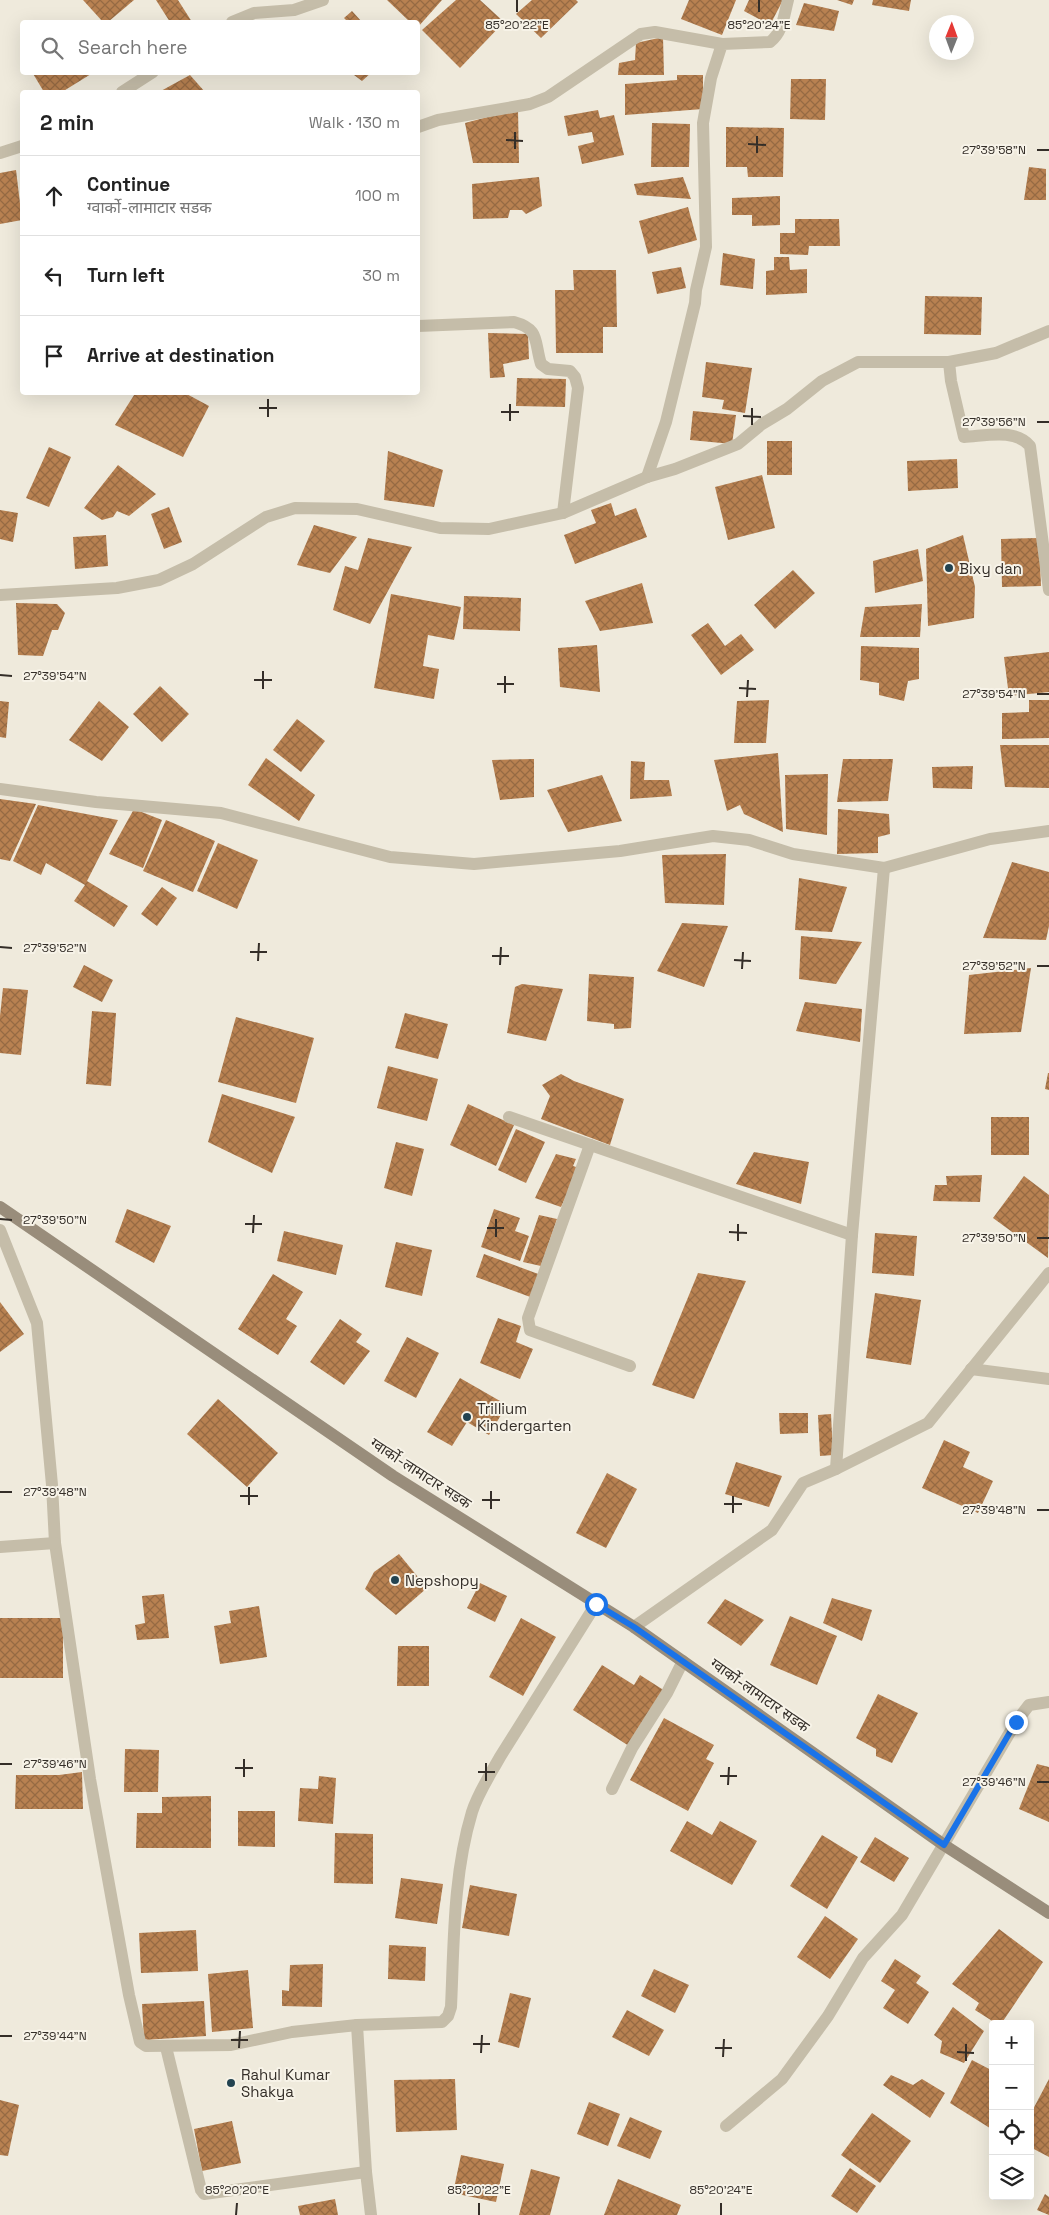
<!DOCTYPE html>
<html lang="en">
<head>
<meta charset="utf-8">
<style>
	:root { --surface:#fff; --page:#f2f2f2; --text:#222; --muted:#767676; --line:#e0e0e0 }
	body { margin:0; font-family:"Space Grotesk","Noto Sans Devanagari",sans-serif; background:var(--page); color:var(--text) }
	.controls { position:absolute; right:15px; bottom:15px; display:grid; overflow:hidden; border-radius:5px; box-shadow:0 5px 20px #0002 }
	.controls button { width:45px; height:45px; display:grid; place-items:center; padding:0; border:0; border-bottom:1px solid var(--line); background:var(--surface); color:var(--text); font:25px sans-serif }
	.compass { position:absolute; left:929px; top:15px; width:45px; height:45px; border-radius:50%; background:var(--surface); box-shadow:0 5px 20px #0002; rotate:1deg }
	.stop { position:absolute; width:15px; height:15px; margin:-11px; border:4px solid #1a73e8; border-radius:50%; background:#fff }
	.stop.end { background:#1a73e8; border-color:#fff; box-shadow:0 1px 5px #0008 }
	.list { margin:0; padding:0; list-style:none }
	h2 { display:flex; justify-content:space-between; align-items:center; height:65px; margin:0; padding:0 20px; font-size:21px }
	h2 small { font-size:16px; font-weight:400; color:var(--muted) }
	.list li { display:grid; grid-template-columns:32px 1fr auto; gap:15px; align-items:center; box-sizing:border-box; height:80px; padding:0 20px; border-top:1px solid var(--line) }
	.list b { display:block; font-size:19px; white-space:nowrap }
	.list p { margin:0; font-size:16px; white-space:nowrap; color:var(--muted) }
	.list em { font-size:16px; font-style:normal; color:var(--muted) }
	.icon { flex:none; width:28px; height:28px; fill:none; stroke:currentColor; stroke-width:2; stroke-linecap:round; stroke-linejoin:round }
	.map { position:relative; flex:none; width:1049px; height:2215px; overflow:hidden }
	.search { position:absolute; background:var(--surface); box-shadow:0 5px 20px #0002; left:20px; top:20px; width:400px; height:55px; display:flex; align-items:center; gap:12px; box-sizing:border-box; padding:0 18px; border-radius:5px; color:var(--muted); font-size:19px }
	.panel { position:absolute; background:var(--surface); box-shadow:0 5px 20px #0002; left:20px; top:90px; width:400px; height:305px; border-radius:5px }
	.map>svg:first-child { display:block }
</style>
</head>
<body>
<div class="map">
<svg width="1049" height="2215" viewBox="0 0 1049 2215">
	<defs>
		<pattern id="building-cross-hatch" width="8" height="8" patternUnits="userSpaceOnUse" patternTransform="scale(1.25)"><rect width="8" height="8" fill="#b88151"/><path d="M0 0l8 8M0 8l8-8" fill="none" stroke="#966a43"/></pattern>
	</defs>
	<rect width="100%" height="100%" fill="#efeadc"/>
	<g fill="url(#building-cross-hatch)">
		<path d="M83 0H134L108 22H103Z"/>
		<path d="M156 0H178L192 22H170Z"/>
		<path d="M387 0H442L418 27V22H410Z"/>
		<path d="M456 0H480L504 22 460 68 422 30Z"/>
		<path d="M532 0H576L578 2 541 38 516 14Z"/>
		<path d="M689 0H736L722 35 681 19Z"/>
		<path d="M749 0H783L770 25 744 11Z"/>
		<path d="M837 0H854L852 5Z"/>
		<path d="M873 0H911L909 11 872 5Z"/>
		<path d="M804 3 839 11 834 31 796 25Z"/>
		<path d="M352 11 362 22H348L344 18Z"/>
		<path d="M663 37 664 75H618L619 63 635 60 636 43Z"/>
		<path d="M32 72H90L91 74 62 92H44Z"/>
		<path d="M350 72H372L362 81Z"/>
		<path d="M190 75 205 92H159Z"/>
		<path d="M677 75H703V109L625 115V84L677 80Z"/>
		<path d="M791 79H826L825 120 790 119Z"/>
		<path d="M518 109 519 163H473L465 123Z"/>
		<path d="M598 110 600 118 614 115 624 155 582 164 578 146 594 142 592 132 568 136 564 116Z"/>
		<path d="M652 123 690 124 689 167H651Z"/>
		<path d="M726 127 784 128 783 177H748L747 167H726Z"/>
		<path d="M1029 167 1046 169V200H1024Z"/>
		<path d="M16 170 22 220 0 224V173Z"/>
		<path d="M539 177 542 206 526 214 522 210H510L508 218 473 219 472 184Z"/>
		<path d="M683 177 691 199 637 195 634 184Z"/>
		<path d="M780 196V225L752 226V215H732V198Z"/>
		<path d="M688 207 697 240 648 254 639 221Z"/>
		<path d="M795 219H839L840 246H809L808 255 780 254V233H795Z"/>
		<path d="M723 253 755 259 753 289 720 285Z"/>
		<path d="M774 257H789L790 270 807 269V293L766 295V271L774 270Z"/>
		<path d="M681 267 686 288 657 294 652 272Z"/>
		<path d="M573 270H616L617 327H603V353H556L555 290H574Z"/>
		<path d="M925 296 982 297 981 335 924 334Z"/>
		<path d="M488 333 528 334 529 359 503 364 505 377 490 378Z"/>
		<path d="M706 362 752 368 745 413 722 409 724 400 702 397Z"/>
		<path d="M517 378 566 379 565 407 516 406Z"/>
		<path d="M136 392H183L209 406 183 457 115 425Z"/>
		<path d="M693 411 736 415 732 444 690 440Z"/>
		<rect x="767" y="441" width="25" height="34"/>
		<path d="M49 447 71 457 49 507 26 498Z"/>
		<path d="M388 451 443 470 434 507 384 500Z"/>
		<path d="M957 459 958 488 908 491 907 461Z"/>
		<path d="M118 465 156 494 129 516 117 511 113 517 102 520 84 508Z"/>
		<path d="M762 475 775 528 728 540 715 487Z"/>
		<path d="M611 503 615 516 636 508 647 537 575 564 564 535 596 523 591 510Z"/>
		<path d="M169 507 182 542 164 549 151 514Z"/>
		<path d="M0 510 18 513 13 542 0 539Z"/>
		<path d="M314 525 357 537 330 573 297 565Z"/>
		<path d="M106 535 108 566 75 569 73 537Z"/>
		<path d="M963 535 975 587 974 618 928 626 926 549Z"/>
		<path d="M368 538 412 547 370 624 333 610 345 566 358 570Z"/>
		<path d="M1039 538 1041 586 1002 587 1001 539Z"/>
		<path d="M918 549 923 581 875 593 873 561Z"/>
		<path d="M793 570 815 593 775 629 754 605Z"/>
		<path d="M642 583 653 623 600 631 585 601Z"/>
		<path d="M391 594 461 607 454 640 428 635 423 666 439 669 434 699 374 688Z"/>
		<path d="M464 596 521 598 520 631 463 629Z"/>
		<path d="M16 603 57 604 65 613 58 630H52L43 656 18 655Z"/>
		<path d="M922 604 920 637H860L865 607Z"/>
		<path d="M708 623 725 646 741 634 754 650 721 675 691 635Z"/>
		<path d="M597 645 600 692 560 687 558 648Z"/>
		<path d="M861 646 919 648V679L908 681 904 701 879 695V683L860 680Z"/>
		<path d="M1049 652V692L1009 696 1004 657Z"/>
		<path d="M160 686 189 714 162 742 133 714Z"/>
		<path d="M769 700 766 743H734L737 701Z"/>
		<path d="M1029 700H1049V738L1002 739V713L1029 712Z"/>
		<path d="M0 701 9 702 6 738 0 737Z"/>
		<path d="M99 701 129 727 102 761 69 740Z"/>
		<path d="M297 719 325 741 301 772 273 750Z"/>
		<path d="M1000 745H1049V788L1005 787Z"/>
		<path d="M778 753 783 832 744 814 740 805 727 811 714 760Z"/>
		<path d="M266 758 315 795 299 821 248 785Z"/>
		<path d="M534 759V797L500 800 492 760Z"/>
		<path d="M843 759H893L888 801 837 802Z"/>
		<path d="M631 761 645 762 644 780H669L672 796 630 799Z"/>
		<path d="M973 766 972 789 933 788 932 767Z"/>
		<path d="M828 774 827 835 786 829 785 775Z"/>
		<path d="M602 775 622 821 568 832 547 790Z"/>
		<path d="M0 799 36 804 10 861 0 859Z"/>
		<path d="M38 805 118 820 87 881 128 906 114 927 74 901 85 885 46 863 41 875 13 861Z"/>
		<path d="M134 809 162 820 143 868 109 854Z"/>
		<path d="M838 809 889 814 890 834 878 837V853L837 854Z"/>
		<path d="M166 820 215 841 193 892 143 871Z"/>
		<path d="M218 843 258 860 237 909 197 891Z"/>
		<path d="M726 854 724 905 665 903 662 855Z"/>
		<path d="M1012 862 1049 872V926L1046 940 983 938Z"/>
		<path d="M799 878 847 887 832 932 795 930Z"/>
		<path d="M162 887 177 898 157 926 141 914Z"/>
		<path d="M682 923 728 926 704 987 657 971Z"/>
		<path d="M801 936 862 942 836 984 799 979Z"/>
		<path d="M84 965 113 980 102 1002 73 987Z"/>
		<path d="M1031 968 1021 1032 964 1034 969 975Z"/>
		<path d="M589 974 634 977 631 1028 614 1029V1024L587 1021Z"/>
		<path d="M522 984 563 989 546 1041 507 1033 515 987Z"/>
		<path d="M3 988 28 990 21 1055 0 1053V1016Z"/>
		<path d="M805 1002 862 1009 860 1042 796 1031Z"/>
		<path d="M92 1011 116 1013 111 1086 86 1084Z"/>
		<path d="M405 1013 448 1024 438 1059 395 1048Z"/>
		<path d="M236 1017 314 1038 296 1103 218 1082Z"/>
		<path d="M388 1066 438 1079 427 1121 377 1108Z"/>
		<path d="M1048 1073H1049V1090L1045 1089Z"/>
		<path d="M561 1074 574 1081 624 1099 610 1145 541 1119 550 1096 542 1085Z"/>
		<path d="M222 1094 295 1117 272 1173 208 1142Z"/>
		<path d="M468 1104 514 1125 496 1166 450 1145Z"/>
		<rect x="991" y="1117" width="38" height="38"/>
		<path d="M516 1129 545 1142 526 1183 498 1170Z"/>
		<path d="M396 1142 424 1149 412 1196 384 1188Z"/>
		<path d="M754 1152 809 1162 801 1204 736 1184Z"/>
		<path d="M556 1154 576 1159 573 1166 579 1168 561 1207 535 1198Z"/>
		<path d="M982 1175 980 1202 933 1201 935 1185H947L946 1176Z"/>
		<path d="M1024 1176 1049 1195 1048 1258 993 1218Z"/>
		<path d="M127 1209 171 1226 154 1263 115 1242Z"/>
		<path d="M494 1209 520 1218 515 1231 529 1236 520 1261 481 1247Z"/>
		<path d="M539 1215 557 1219 541 1266 523 1262Z"/>
		<path d="M284 1231 343 1245 336 1275 277 1261Z"/>
		<path d="M875 1233 917 1236 914 1276 872 1273Z"/>
		<path d="M396 1242 432 1250 422 1296 385 1287Z"/>
		<path d="M484 1254 541 1275 533 1298 476 1277Z"/>
		<path d="M698 1273 746 1281 694 1399 652 1385Z"/>
		<path d="M273 1274 303 1292 286 1319 297 1326 278 1355 238 1329Z"/>
		<path d="M875 1293 921 1300 911 1365 866 1358Z"/>
		<path d="M0 1302 24 1334 0 1352Z"/>
		<path d="M498 1318 521 1326 516 1342 533 1349 520 1379 480 1363Z"/>
		<path d="M340 1319 362 1334 356 1342 370 1351 344 1385 310 1362Z"/>
		<path d="M407 1337 439 1353 416 1398 384 1381Z"/>
		<path d="M460 1378 507 1405 489 1435 467 1422 452 1446 427 1432Z"/>
		<path d="M218 1399 278 1453 247 1487 187 1434Z"/>
		<path d="M779 1413H808V1433L780 1434Z"/>
		<path d="M831 1414 833 1455 820 1456 818 1415Z"/>
		<path d="M944 1440 970 1452 963 1467 993 1481 978 1513 922 1488Z"/>
		<path d="M736 1462 782 1476 769 1507 725 1494Z"/>
		<path d="M607 1473 637 1489 606 1548 576 1533Z"/>
		<path d="M399 1554 427 1588 396 1615 365 1589 374 1572Z"/>
		<path d="M480 1583 507 1596 495 1622 467 1608Z"/>
		<path d="M164 1594 169 1638 137 1640 135 1625 145 1623 142 1596Z"/>
		<path d="M832 1598 872 1610 862 1641 823 1623Z"/>
		<path d="M725 1599 764 1620 741 1646 707 1623Z"/>
		<path d="M259 1606 267 1657 220 1664 214 1626 231 1623 229 1611Z"/>
		<path d="M790 1616 837 1636 817 1685 770 1665Z"/>
		<rect x="0" y="1618" width="63" height="60"/>
		<path d="M521 1618 556 1637 523 1696 489 1677Z"/>
		<path d="M398 1646H429V1686H397Z"/>
		<path d="M602 1665 634 1685 640 1675 665 1691 629 1746 573 1710Z"/>
		<path d="M878 1694 918 1713 892 1763 876 1756V1749L856 1738Z"/>
		<path d="M664 1718 714 1745 706 1759 714 1763 688 1811 630 1780Z"/>
		<path d="M125 1749 159 1750 158 1792H124Z"/>
		<path d="M1037 1764 1049 1767V1822L1019 1809Z"/>
		<path d="M82 1772 83 1809H15L16 1775H59Z"/>
		<path d="M319 1776 336 1778 333 1824 298 1821 300 1788 318 1789Z"/>
		<path d="M211 1796V1848H136L137 1813H162V1797Z"/>
		<path d="M238 1811H275V1847L238 1846Z"/>
		<path d="M687 1821 712 1835 720 1821 757 1841 732 1885 670 1851Z"/>
		<path d="M335 1833 373 1834V1884L334 1883Z"/>
		<path d="M822 1835 858 1857 827 1909 790 1886Z"/>
		<path d="M875 1837 909 1858 894 1882 860 1862Z"/>
		<path d="M401 1878 443 1884 437 1924 395 1918Z"/>
		<path d="M470 1885 517 1894 509 1936 462 1928Z"/>
		<path d="M825 1916 858 1939 830 1979 797 1957Z"/>
		<path d="M999 1929 1043 1962 1001 2024H997L975 2010 979 2003 952 1984Z"/>
		<path d="M196 1930 198 1971 141 1973 139 1933Z"/>
		<path d="M389 1945 426 1947 425 1981 388 1979Z"/>
		<path d="M895 1959 921 1976 916 1983 929 1992 908 2024 883 2008 895 1990 881 1981Z"/>
		<path d="M323 1964 322 2007 282 2006V1990L289 1991 290 1965Z"/>
		<path d="M654 1969 689 1985 675 2013 641 1996Z"/>
		<path d="M248 1970 253 2028 212 2032 208 1974Z"/>
		<path d="M510 1993 531 1998 519 2048 498 2042Z"/>
		<path d="M204 2001 206 2036 144 2040 142 2004Z"/>
		<path d="M953 2007 984 2031 964 2063 940 2053 942 2041 934 2035Z"/>
		<path d="M627 2010 664 2030 649 2056 612 2037Z"/>
		<path d="M972 2060 993 2071V2130L950 2103Z"/>
		<path d="M891 2075 913 2085 922 2079 945 2093 930 2118 883 2085Z"/>
		<path d="M455 2079 457 2130 396 2132 394 2080Z"/>
		<path d="M1049 2079V2157L1030 2147V2115Z"/>
		<path d="M0 2100 19 2105 8 2156 0 2155Z"/>
		<path d="M589 2102 620 2114 608 2146 577 2134Z"/>
		<path d="M872 2113 911 2141 880 2183 841 2155Z"/>
		<path d="M630 2117 662 2131 650 2159 617 2146Z"/>
		<path d="M232 2121 241 2163 202 2171 194 2129Z"/>
		<path d="M461 2155 504 2164 496 2202 453 2193Z"/>
		<path d="M850 2168 876 2186 857 2213 831 2196Z"/>
		<path d="M531 2169 560 2177 550 2215H519Z"/>
		<path d="M618 2179 681 2205 677 2215H604Z"/>
		<path d="M1045 2194 1049 2197V2215L1037 2210Z"/>
		<path d="M335 2199 338 2215H300L298 2206Z"/>
	</g>
	<g fill="none" stroke-linecap="round" stroke-linejoin="round">
		<g stroke="#c5bda9" stroke-width="12">
			<path d="M232 22 254 13 294 10 323 0"/>
			<path d="M122 92 153 72"/>
			<path d="M418 127 438 120 530 104 548 97 641 34 655 32 722 44"/>
			<path d="M0 153 22 146"/>
			<path d="M418 326 514 322C540 329 534 341 541 364L548 369 570 371 575 377 578 388 563 513"/>
			<path d="M949 362 996 353 1049 331"/>
			<path d="M647 477 666 422 695 303 696 290 706 247 703 123 711 78 722 44 770 42C783 32 784 15 788 0"/>
			<path d="M0 595 117 588 159 580 193 564 266 517 295 508 357 509 440 528 489 529 563 513 647 477 675 469 738 444 762 424 787 409 822 381 858 362H949L951 381 964 437C985 436 1015 428 1030 446L1049 590"/>
			<path d="M0 789 96 802 221 813 390 857 474 864 620 851 713 836 749 840 793 854 884 868 990 839 1049 831"/>
			<path d="M509 1117 852 1235"/>
			<path d="M590 1145 528 1318 530 1330 630 1366"/>
			<path d="M0 1230 37 1323 52 1485 55 1543 90 1779 129 1995 140 2042 146 2046 231 2045 292 2032 357 2025 442 2022 448 2016 451 2007C454 1942 453 1875 472 1812 478 1793 490 1775 500 1757L596 1604"/>
			<path d="M971 1369 1049 1379"/>
			<path d="M836 1469 852 1235 884 868"/>
			<path d="M0 1547 55 1543"/>
			<path d="M634 1627 772 1530 803 1483 836 1469 928 1423 1049 1273"/>
			<path d="M612 1789 632 1748 667 1693 683 1661"/>
			<path d="M357 2025 366 2172 371 2215"/>
			<path d="M166 2047 201 2190 204 2194 366 2172"/>
			<path d="M726 2126 782 2079 828 2016 863 1958 902 1915 1016 1722 1029 1705 1049 1702"/>
		</g>
		<path stroke="#998d7b" stroke-width="12" d="M0 1207 393 1476 634 1627 944 1845 1049 1913"/>
	</g>
	<g fill="none" stroke-linecap="round" stroke-linejoin="round">
		<path stroke="#1a73e8" stroke-width="6" d="M596 1604 634 1627 944 1845 1016 1722"/>
	</g>
	<path fill="none" stroke="#342e28" stroke-width="2" d="M517 12V0M759 12V0M506 140 523 141M748 144 766 145M515 149V132M1037 150H1049M757 153V136M259 408H277M501 412H519M743 416 761 417M268 417V399M510 421V404M1037 422H1049M752 425V408M0 675 12 676M254 680H272M497 684H514M739 688 756 689M263 689V671M505 693V676M1037 694H1049M747 697 748 680M0 947 12 948M250 952H267M492 956H509M734 960 751 961M258 961 259 943M500 965 501 947M1037 966H1049M742 969 743 952M0 1219 12 1220M245 1224H262M487 1228H504M729 1232 747 1233M253 1233 254 1215M496 1237V1219M1037 1238H1049M738 1241V1224M0 1492H12M240 1496H258M482 1500H500M724 1504H742M249 1505V1487M491 1509V1491M1037 1510H1049M733 1513V1496M0 1764H12M235 1768H253M478 1772H495M720 1776H737M244 1777V1759M486 1781V1763M1037 1782H1049M728 1785 729 1767M0 2036H12M231 2040H248M473 2044H490M239 2048 240 2031M715 2048H732M957 2052 974 2053M481 2053 482 2035M723 2057 724 2039M966 2061V2044M236 2215 237 2203M479 2215V2203M721 2215V2203"/>
	<g fill="#234350" stroke="#f7f3e8" stroke-width="2">
		<circle cx="949" cy="568" r="5"/>
		<circle cx="467" cy="1417" r="5"/>
		<circle cx="395" cy="1580" r="5"/>
		<circle cx="231" cy="2083" r="5"/>
	</g>
	<g text-anchor="middle" dominant-baseline="central" stroke-width="4" stroke-linejoin="round" paint-order="stroke">
		<g font-size="15" fill="#342e28" stroke="#f7f3e8" text-anchor="start">
			<text x="959" y="568">Bixy dan</text>
			<text x="477" y="1408">Trillium<tspan x="477" dy="17">Kindergarten</tspan></text>
			<text x="405" y="1580">Nepshopy</text>
			<text x="241" y="2074">Rahul Kumar<tspan x="241" dy="17">Shakya</tspan></text>
		</g>
		<g font-size="15" fill="#342e28" stroke="#f7f3e8">
			<text transform="translate(421 1473) rotate(33)">ग्वार्को-लामाटार सडक</text>
			<text transform="translate(760 1695) rotate(35)">ग्वार्को-लामाटार सडक</text>
		</g>
	</g>
	<g font-size="12" text-anchor="middle" fill="#342e28" stroke="#f7f3e8" stroke-width="4" stroke-linejoin="round" paint-order="stroke">
		<text x="517" y="29">85°20'22"E</text>
		<text x="759" y="29">85°20'24"E</text>
		<text x="994" y="154">27°39'58"N</text>
		<text x="994" y="426">27°39'56"N</text>
		<text x="55" y="680">27°39'54"N</text>
		<text x="994" y="698">27°39'54"N</text>
		<text x="55" y="952">27°39'52"N</text>
		<text x="994" y="970">27°39'52"N</text>
		<text x="55" y="1224">27°39'50"N</text>
		<text x="994" y="1242">27°39'50"N</text>
		<text x="55" y="1496">27°39'48"N</text>
		<text x="994" y="1514">27°39'48"N</text>
		<text x="55" y="1768">27°39'46"N</text>
		<text x="994" y="1786">27°39'46"N</text>
		<text x="55" y="2040">27°39'44"N</text>
		<text x="237" y="2194">85°20'20"E</text>
		<text x="479" y="2194">85°20'22"E</text>
		<text x="721" y="2194">85°20'24"E</text>
	</g>
</svg>
<div class="controls">
<button>+</button>
<button>−</button>
<button><svg class="icon" aria-label="locate" viewBox="0 0 24 24"><circle cx="12" cy="12" r="6"/><path d="M12 2v4M12 18v4M2 12h4M18 12h4"/></svg></button>
<button><svg class="icon" aria-label="layers" viewBox="0 0 24 24"><path d="M12 4l9 5-9 5-9-5zM3 14l9 5 9-5"/></svg></button>
</div>
<svg class="compass" viewBox="-18 -18 36 36"><path d="M0-13l5 13h-10z" fill="#e53935"/><path d="M0 13l5-13h-10z" fill="#767676"/></svg>
<div class="stop" style="left:596px;top:1604px"></div>
<div class="stop end" style="left:1016px;top:1722px"></div>
<div class="search"><svg class="icon" aria-label="search" viewBox="0 0 24 24"><circle cx="10" cy="10" r="6"/><path d="M15 15l6 6"/></svg>Search here</div>
<section class="panel">
<h2>2 min<small>Walk · 130 m</small></h2>
<ul class="list">
<li><svg class="icon" aria-label="ahead" viewBox="0 0 24 24"><path d="M12 20V5M6 11l6-6 6 6"/></svg><div><b>Continue</b><p>ग्वार्को-लामाटार सडक</p></div><em>100 m</em></li>
<li><svg class="icon" aria-label="left" viewBox="0 0 24 24"><path d="M17 20v-9H6M10 6l-5 5 5 5"/></svg><div><b>Turn left</b></div><em>30 m</em></li>
<li><svg class="icon" aria-label="arrive" viewBox="0 0 24 24"><path d="M6 21V4h12l-3 4 3 4H6"/></svg><div><b>Arrive at destination</b></div></li>
</ul>
</section>
</div>
</body>
</html>
